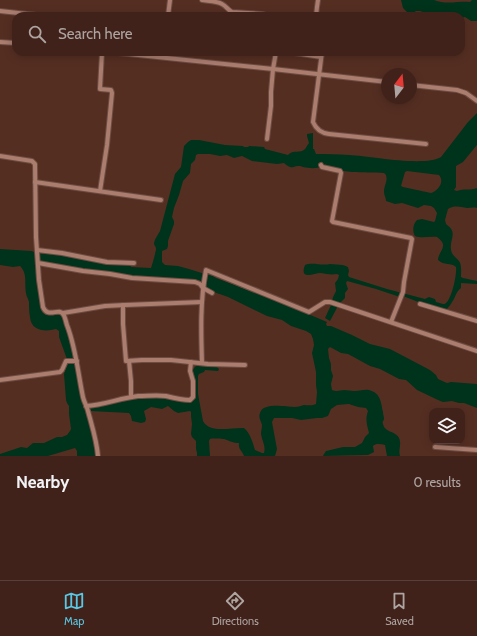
<!DOCTYPE html>
<html lang="en">
<head>
<meta charset="utf-8">
<style>
	:root { --surface:#40221a; --page:#472a23; --text:#f1f3f6; --muted:#aea4a2; --line:#593f39; --accent:#59c8e5 }
	body { margin:0; font-family:Cabin,sans-serif; background:var(--page); color:var(--text) }
	.controls { position:absolute; right:12px; bottom:12px; display:grid; overflow:hidden; border-radius:8px; box-shadow:0 2px 10px #0003 }
	.controls button { width:36px; height:36px; display:grid; place-items:center; padding:0; border:0; border-bottom:1px solid var(--line); background:var(--surface); color:var(--text); font:20px sans-serif }
	.compass { position:absolute; left:381px; top:68px; width:36px; height:36px; border-radius:50%; background:var(--surface); box-shadow:0 2px 10px #0003; rotate:16deg }
	.list { margin:0; padding:0; list-style:none }
	h2 { display:flex; justify-content:space-between; align-items:center; height:52px; margin:0; padding:0 16px; font-size:17px }
	h2 small { font-size:13px; font-weight:400; color:var(--muted) }
	.icon { flex:none; width:22px; height:22px; fill:none; stroke:currentColor; stroke-width:2; stroke-linecap:round; stroke-linejoin:round }
	.map { position:relative; flex:none; width:477px; height:456px; overflow:hidden }
	.search { position:absolute; background:var(--surface); box-shadow:0 2px 10px #0003; left:12px; right:12px; top:12px; height:44px; display:flex; align-items:center; gap:10px; box-sizing:border-box; padding:0 14px; border-radius:12px; color:var(--muted); font-size:15px }
	.sheet { height:124px; background:var(--surface) }
	nav { display:flex; justify-content:space-around; align-items:center; box-sizing:border-box; height:56px; border-top:1px solid var(--line); background:var(--surface); font-size:11px; color:var(--muted) }
	nav a { display:grid; justify-items:center; gap:2px }
	nav .on { color:var(--accent) }
	.map>svg:first-child { display:block }
</style>
</head>
<body>
<div class="map">
<svg width="477" height="456" viewBox="0 0 477 456">
	<rect width="100%" height="100%" fill="#552e22"/>
	<g fill="#00331b" fill-rule="evenodd">
		<path d="M401 0H434C446 5 458 1 470 2L472 0H477V21H471L465 17 461 18V16H434L420 11H416L412 14 408 13 403 8Z"/>
		<path d="M477 113V145L463 162 456 166V187L454 190 457 191C463 188 470 191 477 188V208C474 207 470 208 467 208 460 207 455 205 448 209L445 220 446 224C460 234 447 240 452 253 454 257 457 258 459 261 462 265 461 272 461 277L463 278 477 281V284L461 283V288C455 293 456 297 452 302 451 305 448 307 446 310L421 303 403 296 400 297 376 289 347 281 346 283 348 289 345 293V298L339 304 330 321 325 318 331 305 333 297 336 291 335 283 338 279 339 275 337 274C331 275 326 274 321 273 314 273 299 281 305 265 313 262 321 266 330 264L343 265 348 267 349 271 348 275 349 277 387 289 425 299 429 297 435 299 436 302 443 304C444 304 445 304 446 303 452 298 457 274 456 267 451 262 444 266 438 260 438 253 446 248 442 242 441 240 439 239 437 237 430 236 422 239 415 236 412 231 413 224 417 220L422 219 434 222 435 221 437 213 434 208 431 206 424 205 418 208 402 203 395 204 386 201C386 198 384 195 384 192 384 185 388 181 386 175L384 173C364 172 339 174 321 164L320 167C315 169 308 168 303 167 302 167 301 166 300 166 292 165 293 171 284 163L277 164 252 161 242 156 234 158 227 155 220 156 210 154H198L196 155 195 160 191 164 190 173 183 181 179 195 174 208 172 217 174 221V224L168 241V246L167 249 162 251V262L165 265 178 266 189 269 205 274 213 276 216 278C253 292 290 306 327 322L326 324 327 326H331L352 335 370 344 390 349 430 370 436 375 438 379 447 383 451 382 477 384V408L464 403H459L452 401 443 402 438 400 417 390 406 380 399 379 380 369 370 366 348 354 341 353 330 347 328 349 329 358 331 364V370L333 376 331 384 332 390C337 392 340 390 344 390 348 390 351 391 354 391 359 391 364 389 369 390 381 393 381 403 383 412 383 415 384 416 384 419 383 423 382 420 383 424 385 433 396 431 399 438 402 444 398 450 400 456H387L385 445C381 444 376 443 373 446L374 452 368 455 323 456 324 454 326 451 343 447H355L362 443 365 437 369 433C367 425 365 419 368 411L366 408 358 407 349 404 337 405 331 409 328 416 322 418H317L301 420 292 418H274L272 422 277 449 275 456H244C242 450 238 450 239 443 233 443 230 441 224 439 222 439 213 438 210 439L209 441 210 456H197V453L196 449V441L192 437 191 434 192 424 191 416V412L190 411 178 413 174 411 168 406 162 409 151 407 144 411 146 419 145 422 141 423 132 421 131 416 129 413 90 411 89 407 103 406 128 399 143 397 168 398 188 402 193 397 194 375 193 371V369L196 366 217 367 219 369 218 371 205 370 204 372 199 374 198 376V394L203 421C210 434 232 427 244 428 250 433 253 443 255 450L262 453H264C266 446 262 441 261 434 261 431 262 428 262 425 261 421 258 417 260 413 263 402 286 407 294 407 298 407 300 406 304 405 308 405 312 406 316 404L317 392 316 385V372L312 353 314 345 313 339 311 334 306 331 291 326 282 320 267 316 228 297 211 291 204 286 205 283 198 280 125 276 76 269 37 261V280L42 312 46 315H61L67 331 80 387 87 409 96 456H77V451L75 448 48 456H0V454L21 447 27 448 33 443H44L57 437H62L67 435 70 431 71 429 69 414V406L67 403 66 400 64 374 68 362 59 337V331L56 329C45 332 31 331 30 317 29 312 29 307 29 302 28 298 26 296 26 293 24 284 28 274 20 266L13 267 0 265V249L32 251 35 253 67 255 103 263 130 265 131 267 151 268C152 266 156 251 156 249 156 246 154 246 154 243 155 238 158 235 160 231L175 174 181 167 184 146 188 142 191 140H199L225 145 243 146 244 147H248L249 146 264 147 265 149 288 155C293 149 300 154 305 149 306 148 307 145 309 143L307 136V134L313 133V149H314L316 154C327 154 338 154 349 155 371 156 424 167 441 157L468 122ZM407 171 439 175C445 182 438 191 431 193L403 187 401 186 405 172Z"/>
	</g>
	<g fill="none" stroke-linecap="round" stroke-linejoin="round">
		<defs>
			<g id="minor">
				<path d="M202 0C208 1 217 1 222 4 226 6 228 10 232 12L262 14 269 16"/>
				<path d="M0 11 46 16"/>
				<path d="M168 16 170 0"/>
				<path d="M316 16 317 7 318 0"/>
				<path d="M0 42 16 43"/>
				<path d="M109 52 273 69 387 82"/>
				<path d="M288 52 321 57"/>
				<path d="M322 52 313 122C316 129 321 133 329 134L426 144"/>
				<path d="M411 85 457 90 466 93 477 101"/>
				<path d="M267 139 271 106V92L273 69 276 52"/>
				<path d="M0 156 32 161 35 164 36 237 39 280 43 307C48 319 59 307 63 314 65 316 66 322 67 325 76 348 78 373 83 397 84 402 87 406 88 411 92 426 97 441 98 456"/>
				<path d="M321 165 322 167 340 171 341 173 332 221 333 222 411 238 412 239 404 282 403 292 391 322"/>
				<path d="M35 182 161 200"/>
				<path d="M100 191 107 145 112 93 111 90 100 89 102 52"/>
				<path d="M37 250 62 253 107 262 134 263"/>
				<path d="M38 263 83 271 110 274 132 278 195 282 200 284 203 288 212 293"/>
				<path d="M420 304 477 321"/>
				<path d="M123 305V324L126 361 142 360H171L208 364 245 365"/>
				<path d="M63 313 105 306 125 305 202 302"/>
				<path d="M129 361 131 381V397"/>
				<path d="M202 363C201 332 200 301 206 270L309 312 325 302H330L477 351"/>
				<path d="M0 380 60 372 62 370 66 361H77"/>
				<path d="M86 406C104 405 120 398 138 396 147 396 157 395 166 396 174 398 182 400 190 400L193 397V381L190 371 191 362"/>
				<path d="M435 447 477 450"/>
			</g>
		</defs>
		<use href="#minor" stroke="#6d4c42" stroke-width="6"/>
		<use href="#minor" stroke="#aa7d6f" stroke-width="4"/>
	</g>
</svg>
<div class="controls">
<button><svg class="icon" aria-label="layers" viewBox="0 0 24 24"><path d="M12 4l9 5-9 5-9-5zM3 14l9 5 9-5"/></svg></button>
</div>
<svg class="compass" viewBox="-18 -18 36 36"><path d="M0-13l5 13h-10z" fill="#e53935"/><path d="M0 13l5-13h-10z" fill="#aea4a2"/></svg>
<div class="search"><svg class="icon" aria-label="search" viewBox="0 0 24 24"><circle cx="10" cy="10" r="6"/><path d="M15 15l6 6"/></svg>Search here</div>
</div>
<section class="sheet">
<h2>Nearby<small>0 results</small></h2>
<ul class="list">
</ul>
</section>
<nav>
<a class="on"><svg class="icon" aria-label="map" viewBox="0 0 24 24"><path d="M3 6l6-2 6 2 6-2v14l-6 2-6-2-6 2zM9 4v14M15 6v14"/></svg>Map</a>
<a><svg class="icon" aria-label="directions" viewBox="0 0 24 24"><path d="M12 3l9 9-9 9-9-9zM9 14v-3h6M13 9l2 2-2 2"/></svg>Directions</a>
<a><svg class="icon" aria-label="saved" viewBox="0 0 24 24"><path d="M7 4h10v16l-5-4-5 4z"/></svg>Saved</a>
</nav>
</body>
</html>
